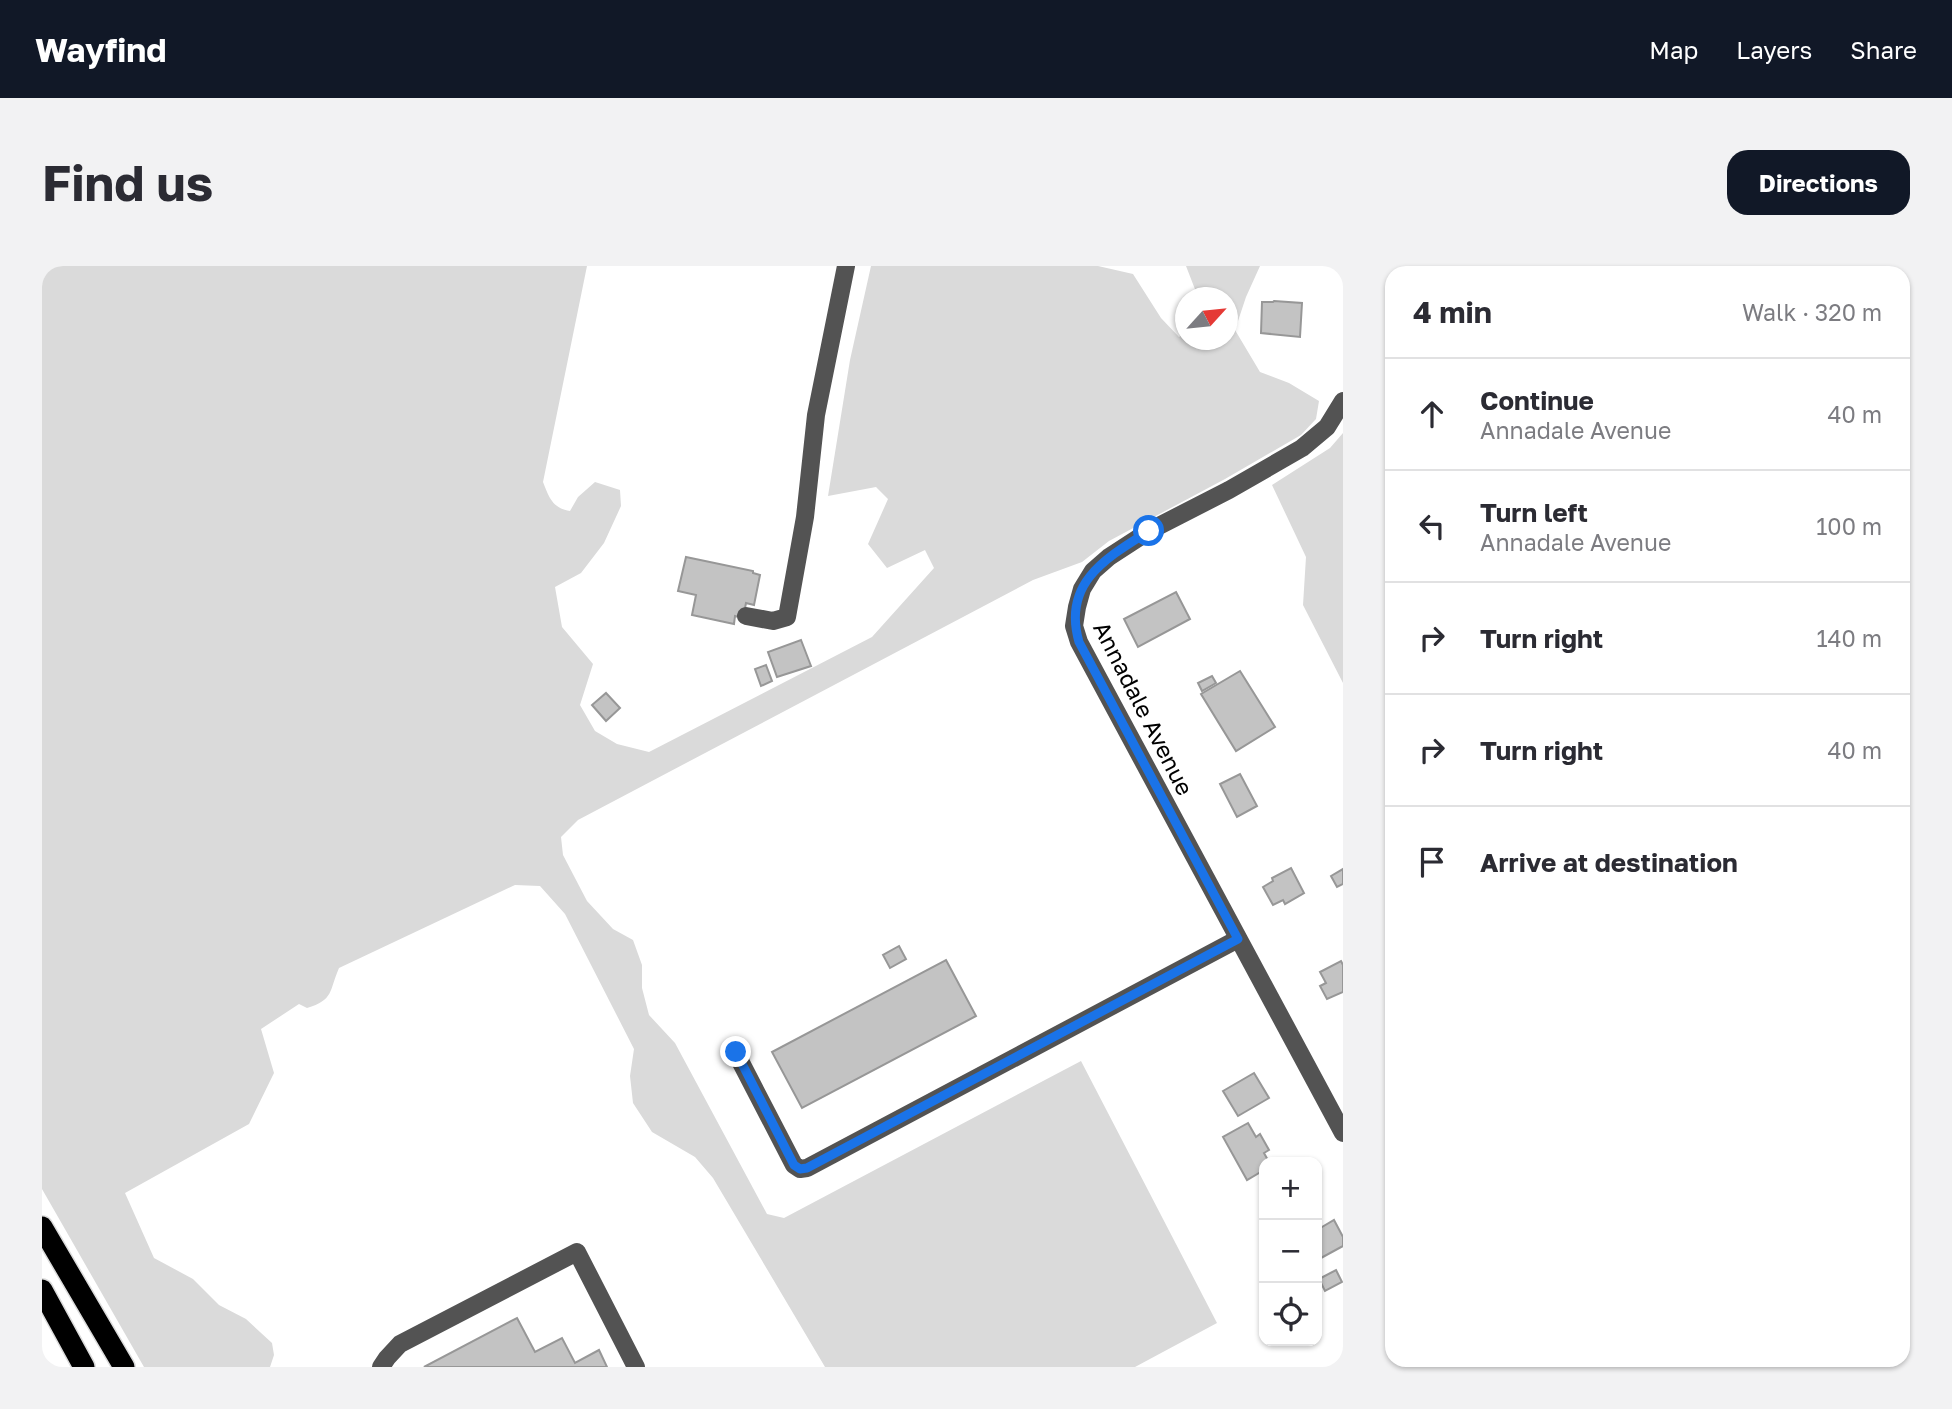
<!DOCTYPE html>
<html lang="en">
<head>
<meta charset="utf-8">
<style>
	:root { --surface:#fff; --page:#f2f2f3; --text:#2b2b33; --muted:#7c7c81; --line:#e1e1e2; --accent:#111827 }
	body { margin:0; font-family:"Golos Text",sans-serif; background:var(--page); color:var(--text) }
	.controls { position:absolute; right:21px; bottom:21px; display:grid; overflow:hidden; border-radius:14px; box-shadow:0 2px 5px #0004 }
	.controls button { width:63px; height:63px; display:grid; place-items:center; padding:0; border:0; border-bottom:2px solid var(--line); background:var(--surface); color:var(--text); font:35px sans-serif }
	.compass { position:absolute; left:1133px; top:21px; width:63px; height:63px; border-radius:50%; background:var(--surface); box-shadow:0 2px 5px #0004; rotate:63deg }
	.stop { position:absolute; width:21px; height:21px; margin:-16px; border:5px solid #1a73e8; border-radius:50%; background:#fff }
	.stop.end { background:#1a73e8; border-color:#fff; box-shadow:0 2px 7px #0008 }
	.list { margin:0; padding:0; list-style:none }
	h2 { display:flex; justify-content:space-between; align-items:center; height:91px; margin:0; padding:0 28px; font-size:30px }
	h2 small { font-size:23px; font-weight:400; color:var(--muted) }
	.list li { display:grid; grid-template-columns:46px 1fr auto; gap:21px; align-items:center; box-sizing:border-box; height:112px; padding:0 28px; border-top:2px solid var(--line) }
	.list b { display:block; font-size:26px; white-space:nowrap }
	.list p { margin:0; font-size:23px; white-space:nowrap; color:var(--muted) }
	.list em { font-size:23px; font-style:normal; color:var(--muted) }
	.icon { flex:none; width:38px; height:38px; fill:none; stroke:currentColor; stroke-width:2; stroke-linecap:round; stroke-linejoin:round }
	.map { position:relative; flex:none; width:1301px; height:1101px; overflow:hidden; border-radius:21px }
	header { display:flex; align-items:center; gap:42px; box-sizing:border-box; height:98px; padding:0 35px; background:var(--accent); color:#fff }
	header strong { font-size:33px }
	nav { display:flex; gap:38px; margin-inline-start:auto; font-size:24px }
	.intro { display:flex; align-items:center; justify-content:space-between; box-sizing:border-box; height:168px; padding:0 42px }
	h1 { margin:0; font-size:49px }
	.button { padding:18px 32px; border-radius:21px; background:var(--accent); color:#fff; font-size:24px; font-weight:700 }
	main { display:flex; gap:42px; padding:0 42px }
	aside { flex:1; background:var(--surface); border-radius:21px; box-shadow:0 2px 5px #0004 }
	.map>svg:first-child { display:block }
</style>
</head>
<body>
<header>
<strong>Wayfind</strong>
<nav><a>Map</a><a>Layers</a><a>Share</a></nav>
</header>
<div class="intro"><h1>Find us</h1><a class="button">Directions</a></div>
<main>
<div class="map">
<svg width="1301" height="1101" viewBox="0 0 1301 1101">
	<rect width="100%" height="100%" fill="#fff"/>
	<g fill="#dadada">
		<path d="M0 0H545L501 216C507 231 510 242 528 245L536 231 553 216 578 224 579 240 562 277 539 307 513 321 520 361 551 398 538 439 553 465 575 478 607 486 830 371 892 302 883 284 845 302 826 278 846 233 834 221 786 230 808 94 829 0H1056L1091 8 1119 52 1137 71 1143 67V74H1185V32L1156 31 1144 0H1218L1204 31 1193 64 1218 106 1247 117 1277 135 1274 153 1259 169 1183 213 1067 275 1040 296 991 314 536 554 519 571 521 589 545 635 571 663 591 674 600 699V722L607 749 633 777 725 948 742 952 1039 795 1175 1057 1093 1101H783L671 912 653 891 610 866 591 837 588 810 592 783 523 648 498 620 473 619 297 702C287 725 292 734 265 742L257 738 219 763 232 807 207 858 83 927 112 992 151 1013 177 1039 204 1053 230 1077 232 1089 228 1101H102L0 923Z"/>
		<path d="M1301 167V417L1261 339 1264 291 1230 219 1288 182Z"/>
	</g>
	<g fill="#c3c3c3" stroke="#979797" stroke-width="2">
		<path d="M1232 35 1260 37 1258 71 1219 67 1220 36H1231Z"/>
		<path d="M644 291 711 305V307L718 309 712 339 704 337 701 352 693 350 692 358 650 349 654 329 636 325Z"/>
		<path d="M1134 326 1148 353 1096 381 1082 353Z"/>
		<path d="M759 374 769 400 735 411 726 386Z"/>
		<path d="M724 399 730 415 719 420 713 403Z"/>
		<path d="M1198 405 1233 461 1194 485 1159 428Z"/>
		<path d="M1170 410 1174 417 1160 425 1156 417Z"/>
		<path d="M564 427 578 442 564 455 550 439Z"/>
		<path d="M1198 508 1215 540 1195 551 1178 518Z"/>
		<path d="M1249 602 1262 627 1243 638 1241 634 1231 639 1221 621 1231 615 1230 612Z"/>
		<path d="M1301 603V618L1295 621 1289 610Z"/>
		<path d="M857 680 864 693 848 702 841 689Z"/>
		<path d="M904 694 934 750 760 842 730 786Z"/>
		<path d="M1299 695 1301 699V726L1285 733 1278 720 1284 717 1278 706Z"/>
		<path d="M1212 807 1227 832 1196 850 1181 825Z"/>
		<path d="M1206 857 1214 871 1218 868 1227 884 1222 887 1227 896H1222V904L1205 914 1181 871Z"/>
		<path d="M1292 954 1301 971V980L1279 992 1275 983V964Z"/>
		<path d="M1294 1004 1300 1016 1283 1025 1277 1013Z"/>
		<path d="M475 1052 493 1086 520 1072 533 1097 557 1084 565 1101H382Z"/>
	</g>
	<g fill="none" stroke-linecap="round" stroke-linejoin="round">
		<defs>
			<g id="highway">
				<path d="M0 961 82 1101"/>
				<path d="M0 1024 42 1101"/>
			</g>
		</defs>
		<use href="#highway" stroke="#dbdbdb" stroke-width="24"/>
		<g stroke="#535353" stroke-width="18">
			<path d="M1301 135 1285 161 1260 182 1187 224 1107 265 1067 291 1051 305 1040 323 1035 341 1032 360 1037 376 1301 867"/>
			<path d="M704 350 731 355 745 351 763 251 774 149 804 0"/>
			<path d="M694 787 752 899 758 903 765 902 1196 673"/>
			<path d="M339 1101 345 1092 358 1078 535 986 594 1101"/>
		</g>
		<use href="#highway" stroke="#000" stroke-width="21"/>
	</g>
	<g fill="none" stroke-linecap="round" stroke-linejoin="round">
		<path stroke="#1a73e8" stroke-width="9" d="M694 786 752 899 758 903 765 902 1196 673 1037 376C1020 317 1064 292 1107 265"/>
	</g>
	<g text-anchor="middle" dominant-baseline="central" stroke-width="7" stroke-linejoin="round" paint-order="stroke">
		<g font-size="23" fill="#000" stroke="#fff">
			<text transform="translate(1102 442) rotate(63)">Annadale Avenue</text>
		</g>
	</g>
</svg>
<div class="controls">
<button>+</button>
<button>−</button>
<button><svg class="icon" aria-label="locate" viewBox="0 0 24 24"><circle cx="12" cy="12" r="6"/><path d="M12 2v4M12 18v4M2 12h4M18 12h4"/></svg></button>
</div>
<svg class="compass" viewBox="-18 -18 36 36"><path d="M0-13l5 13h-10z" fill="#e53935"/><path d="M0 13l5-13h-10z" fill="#7c7c81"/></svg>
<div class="stop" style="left:1107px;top:265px"></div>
<div class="stop end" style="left:694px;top:786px"></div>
</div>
<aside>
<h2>4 min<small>Walk · 320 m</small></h2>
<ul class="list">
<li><svg class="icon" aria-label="ahead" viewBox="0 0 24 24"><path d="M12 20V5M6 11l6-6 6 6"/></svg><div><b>Continue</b><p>Annadale Avenue</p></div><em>40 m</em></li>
<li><svg class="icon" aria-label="left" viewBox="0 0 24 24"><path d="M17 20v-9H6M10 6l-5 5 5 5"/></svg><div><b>Turn left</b><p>Annadale Avenue</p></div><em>100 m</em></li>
<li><svg class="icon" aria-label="right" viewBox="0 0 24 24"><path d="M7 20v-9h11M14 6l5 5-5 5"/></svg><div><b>Turn right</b></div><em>140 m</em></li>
<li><svg class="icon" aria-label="right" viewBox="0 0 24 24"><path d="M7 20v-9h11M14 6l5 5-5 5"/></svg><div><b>Turn right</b></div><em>40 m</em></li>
<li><svg class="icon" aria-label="arrive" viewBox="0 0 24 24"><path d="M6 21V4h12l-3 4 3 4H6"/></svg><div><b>Arrive at destination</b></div></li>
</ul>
</aside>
</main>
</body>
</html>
